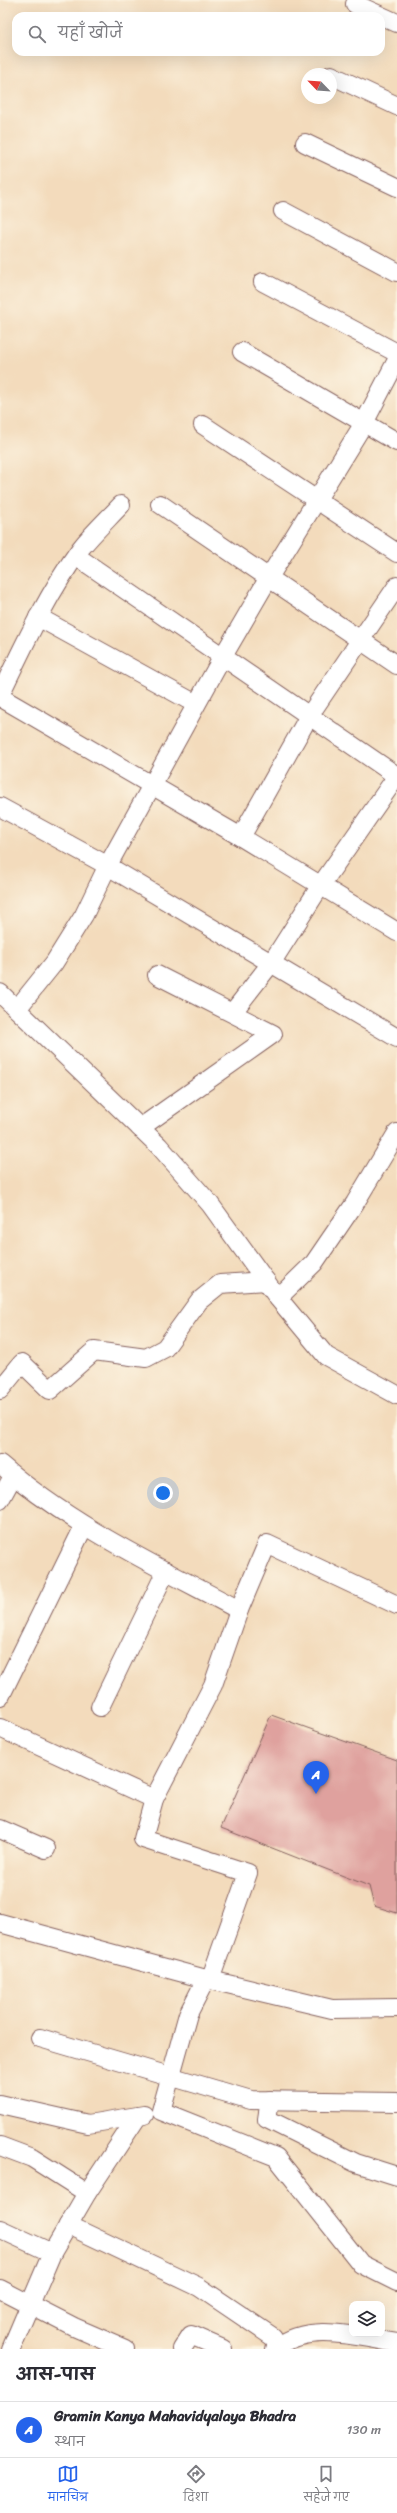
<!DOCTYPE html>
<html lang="hi">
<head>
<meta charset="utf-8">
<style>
	:root { --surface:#fff; --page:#f7f7f7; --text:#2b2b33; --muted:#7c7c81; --line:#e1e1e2; --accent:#2563eb }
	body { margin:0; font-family:Sriracha,"Playpen Sans Deva",sans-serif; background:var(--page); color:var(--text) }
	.controls { position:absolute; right:12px; bottom:12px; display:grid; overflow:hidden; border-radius:8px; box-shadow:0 4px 16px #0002 }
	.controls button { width:36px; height:36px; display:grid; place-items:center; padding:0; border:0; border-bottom:1px solid var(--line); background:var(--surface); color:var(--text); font:20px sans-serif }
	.compass { position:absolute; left:301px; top:68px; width:36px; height:36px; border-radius:50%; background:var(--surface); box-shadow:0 4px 16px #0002; rotate:295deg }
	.you { position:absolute; left:163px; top:1493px; width:14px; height:14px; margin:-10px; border:3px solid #fff; border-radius:50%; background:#1a73e8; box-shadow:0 0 0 6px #1a73e833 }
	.badge { display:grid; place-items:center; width:26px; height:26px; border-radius:50%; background:var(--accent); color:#fff; font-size:13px; font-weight:700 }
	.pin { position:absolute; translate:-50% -33px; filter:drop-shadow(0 1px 2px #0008) }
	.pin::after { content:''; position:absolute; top:21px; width:14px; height:12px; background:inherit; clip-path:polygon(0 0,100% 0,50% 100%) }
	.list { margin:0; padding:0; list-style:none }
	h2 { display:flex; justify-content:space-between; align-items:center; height:52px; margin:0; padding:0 16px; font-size:17px }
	h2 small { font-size:13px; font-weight:400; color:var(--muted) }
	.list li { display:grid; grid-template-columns:26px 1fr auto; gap:12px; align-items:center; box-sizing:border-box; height:56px; padding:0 16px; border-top:1px solid var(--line) }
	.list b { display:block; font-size:15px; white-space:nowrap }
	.list p { margin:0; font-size:13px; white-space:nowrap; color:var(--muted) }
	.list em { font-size:13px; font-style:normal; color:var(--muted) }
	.icon { flex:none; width:22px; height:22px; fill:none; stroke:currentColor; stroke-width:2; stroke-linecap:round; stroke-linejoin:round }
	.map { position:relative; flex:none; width:397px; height:2349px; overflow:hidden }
	.search { position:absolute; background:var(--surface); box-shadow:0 4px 16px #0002; left:12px; right:12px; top:12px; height:44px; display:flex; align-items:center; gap:10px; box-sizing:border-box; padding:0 14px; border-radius:12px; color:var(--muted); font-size:15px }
	.sheet { height:108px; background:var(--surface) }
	nav { display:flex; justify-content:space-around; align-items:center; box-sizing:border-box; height:56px; border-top:1px solid var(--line); background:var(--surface); font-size:11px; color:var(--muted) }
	nav a { display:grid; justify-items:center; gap:2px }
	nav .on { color:var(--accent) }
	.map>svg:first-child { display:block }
</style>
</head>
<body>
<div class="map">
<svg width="397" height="2349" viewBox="0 0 397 2349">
	<rect width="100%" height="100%" fill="#fcf5e5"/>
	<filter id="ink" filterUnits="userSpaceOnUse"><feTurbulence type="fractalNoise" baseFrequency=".025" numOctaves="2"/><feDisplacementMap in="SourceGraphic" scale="8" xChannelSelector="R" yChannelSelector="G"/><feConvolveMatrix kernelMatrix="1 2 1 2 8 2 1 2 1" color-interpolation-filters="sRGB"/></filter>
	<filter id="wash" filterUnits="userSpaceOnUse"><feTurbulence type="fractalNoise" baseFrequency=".012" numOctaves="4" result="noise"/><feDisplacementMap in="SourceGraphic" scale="16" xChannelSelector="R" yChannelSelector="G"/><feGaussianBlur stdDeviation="0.9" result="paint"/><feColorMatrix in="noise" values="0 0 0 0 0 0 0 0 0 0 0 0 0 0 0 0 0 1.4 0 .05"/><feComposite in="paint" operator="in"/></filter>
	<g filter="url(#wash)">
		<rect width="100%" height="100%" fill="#f3dbbc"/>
		<g id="blocks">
			<path fill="#dfa19e" d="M271 1715 397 1760V1913L374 1906 369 1886 221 1828Z"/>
		</g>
	</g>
	<g filter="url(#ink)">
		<use href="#blocks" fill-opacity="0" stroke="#85615e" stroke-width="1"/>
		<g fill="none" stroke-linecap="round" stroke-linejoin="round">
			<defs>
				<g id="minor">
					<path d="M355 4 397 23"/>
					<path d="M331 75 397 106"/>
					<path d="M305 143 397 187"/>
					<path d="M283 211 397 272"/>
					<path d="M263 282 397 353"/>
					<path d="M242 352 397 442"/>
					<path d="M203 425 397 553"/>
					<path d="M160 504 397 665"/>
					<path d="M76 556 397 776"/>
					<path d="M38 617 196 704"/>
					<path d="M0 695C24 645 48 593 81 548 93 533 108 519 121 505"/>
					<path d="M0 697 241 837 397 932"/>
					<path d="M0 807 101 862 397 1038"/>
					<path d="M241 837 309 716 397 586"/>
					<path d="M0 993 159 1146 210 1204 278 1298 326 1356 397 1395"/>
					<path d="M17 1009 54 963 84 915 108 865 222 658 268 579 364 423 397 360"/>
					<path d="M233 1012 272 962 321 885 397 776"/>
					<path d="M140 1128 273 1034 157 975"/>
					<path d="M278 1298 314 1263 355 1203 397 1133"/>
					<path d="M0 1390 22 1363 50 1390 94 1351 146 1358 165 1348 199 1301 220 1284 266 1281"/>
					<path d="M0 1464C71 1526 157 1566 239 1610"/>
					<path d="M0 1500 13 1476"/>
					<path d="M0 1697 84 1526"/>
					<path d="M100 1707 166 1571"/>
					<path d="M0 1728 154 1799"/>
					<path d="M0 1829 46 1849"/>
					<path d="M0 1923 202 1978 332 2009 397 2008"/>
					<path d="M206 1979 188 2014 161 2111 276 2157 361 2264 397 2282"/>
					<path d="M210 1980 248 1873 143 1839 154 1799 213 1685 239 1610 267 1544 397 1605"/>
					<path d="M40 2038 251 2100 397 2102"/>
					<path d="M270 2100 267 2119 356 2163 397 2176"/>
					<path d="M0 2104 88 2124 144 2115"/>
					<path d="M0 2146 32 2158 87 2193"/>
					<path d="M68 2225 199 2287 273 2337 278 2346"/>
					<path d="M0 2229 52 2253"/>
					<path d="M0 2289 74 2327 125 2349"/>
					<path d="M11 2349 52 2253 87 2193 138 2116"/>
					<path d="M182 2349 191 2335 223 2349"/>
					<path d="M275 2349C308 2321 358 2337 397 2343"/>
				</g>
			</defs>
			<use href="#minor" stroke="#85615e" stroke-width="20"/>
			<use href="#minor" stroke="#fff" stroke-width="18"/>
		</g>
	</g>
</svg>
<div class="controls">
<button><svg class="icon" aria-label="layers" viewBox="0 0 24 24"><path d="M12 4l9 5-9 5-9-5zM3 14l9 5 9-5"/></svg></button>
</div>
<svg class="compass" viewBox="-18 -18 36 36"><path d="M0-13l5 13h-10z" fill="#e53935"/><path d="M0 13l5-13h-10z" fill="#7c7c81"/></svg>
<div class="you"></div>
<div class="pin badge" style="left:316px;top:1794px">A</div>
<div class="search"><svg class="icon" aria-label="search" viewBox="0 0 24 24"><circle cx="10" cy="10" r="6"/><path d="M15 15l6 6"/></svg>यहाँ खोजें</div>
</div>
<section class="sheet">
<h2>आस-पास<small></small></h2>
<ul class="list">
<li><span class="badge">A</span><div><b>Gramin Kanya Mahavidyalaya Bhadra</b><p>स्थान</p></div><em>130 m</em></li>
</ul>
</section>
<nav>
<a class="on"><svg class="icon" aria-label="map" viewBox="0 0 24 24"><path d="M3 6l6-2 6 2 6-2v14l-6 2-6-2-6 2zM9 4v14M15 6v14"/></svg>मानचित्र</a>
<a><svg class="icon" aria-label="directions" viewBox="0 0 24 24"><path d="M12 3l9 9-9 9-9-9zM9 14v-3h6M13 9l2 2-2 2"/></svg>दिशा</a>
<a><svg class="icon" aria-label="saved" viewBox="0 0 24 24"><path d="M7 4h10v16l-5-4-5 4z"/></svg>सहेजे गए</a>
</nav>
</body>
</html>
